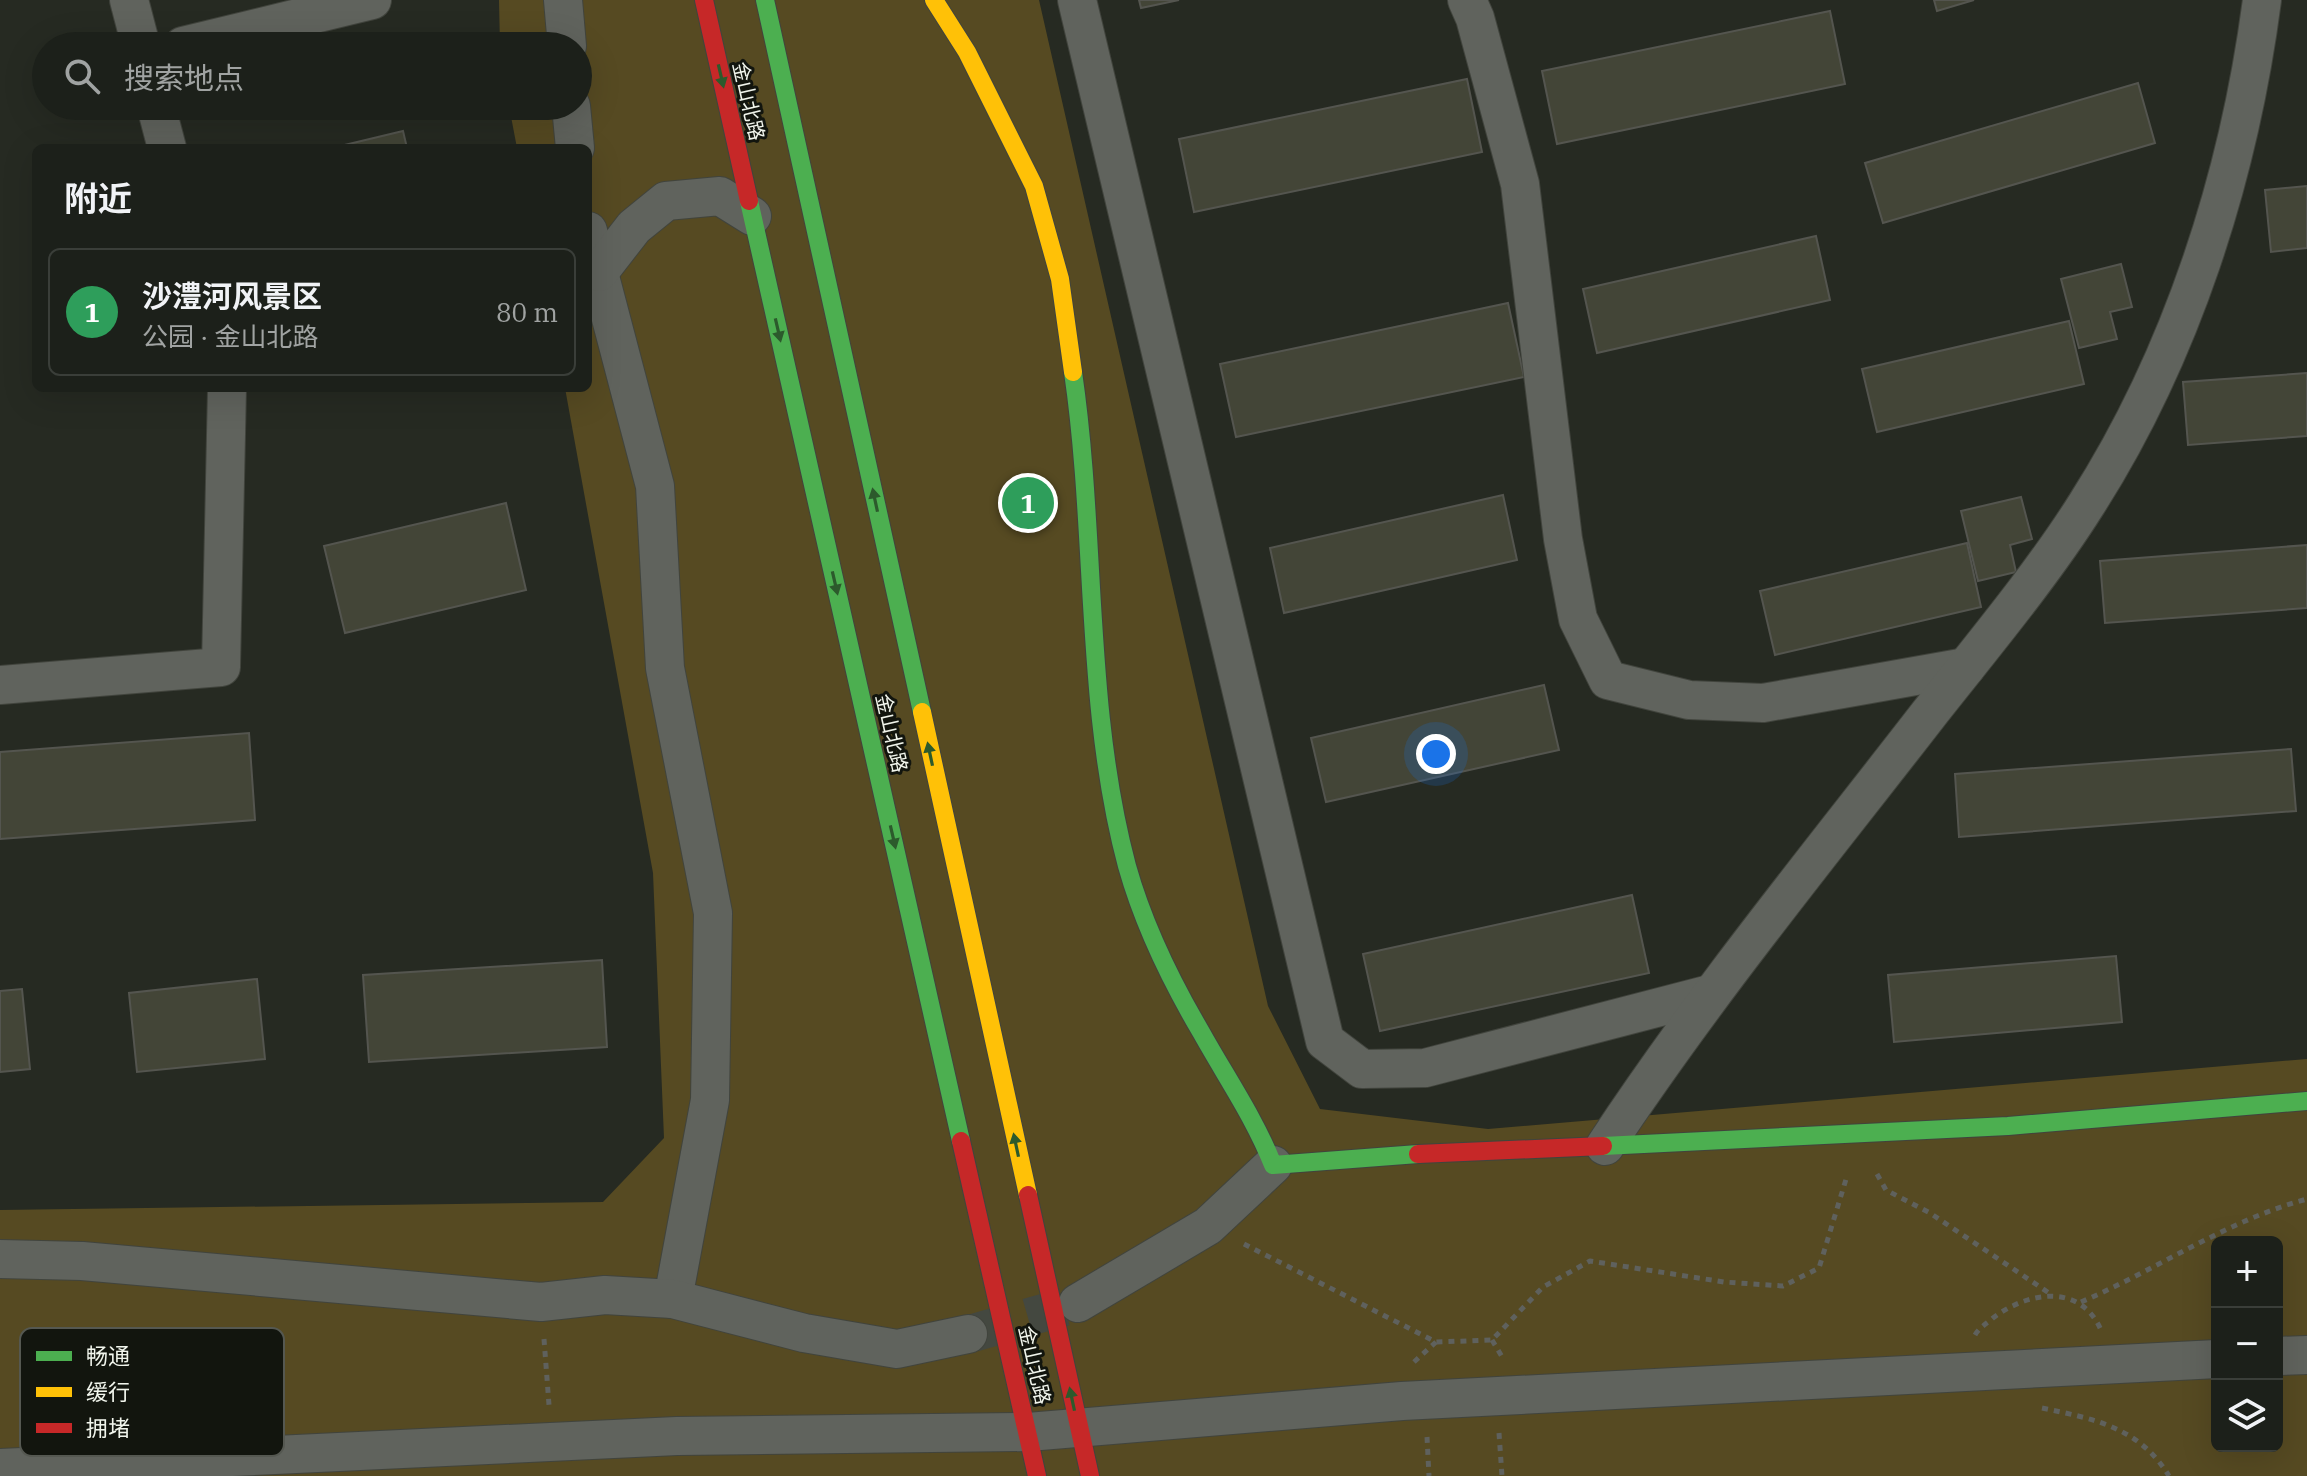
<!DOCTYPE html>
<html lang="zh">
<head>
<meta charset="utf-8">
<style>
	:root { --surface:#1c201a; --page:#252823; --text:#f1f3f6; --muted:#a0a3a2; --line:#3a3e39; --accent:#d93025 }
	body { margin:0; font-family:"IBM Plex Serif","Noto Sans SC",serif; background:var(--page); color:var(--text) }
	.controls { position:absolute; right:24px; bottom:24px; display:grid; overflow:hidden; border-radius:12px; box-shadow:0 8px 32px #0002 }
	.controls button { width:72px; height:72px; display:grid; place-items:center; padding:0; border:0; border-bottom:2px solid var(--line); background:var(--surface); color:var(--text); font:40px sans-serif }
	.you { position:absolute; left:1436px; top:754px; width:28px; height:28px; margin:-20px; border:6px solid #fff; border-radius:50%; background:#1a73e8; box-shadow:0 0 0 12px #1a73e833 }
	.badge { display:grid; place-items:center; width:52px; height:52px; border-radius:50%; background:var(--accent); color:#fff; font-size:26px; font-weight:700 }
	.pin { position:absolute; translate:-50% -50%; border:4px solid #fff; box-shadow:0 2px 8px #0006 }
	.list { margin:0; padding:0; list-style:none }
	h2 { display:flex; justify-content:space-between; align-items:center; height:104px; margin:0; padding:0 32px; font-size:34px }
	h2 small { font-size:26px; font-weight:400; color:var(--muted) }
	.list li { display:grid; grid-template-columns:52px 1fr auto; gap:24px; align-items:center; box-sizing:border-box; height:128px; margin:0 16px 16px; padding:0 16px; border:2px solid var(--line); border-radius:12px }
	.list b { display:block; font-size:30px; white-space:nowrap }
	.list p { margin:0; font-size:26px; white-space:nowrap; color:var(--muted) }
	.list em { font-size:26px; font-style:normal; color:var(--muted) }
	.icon { flex:none; width:44px; height:44px; fill:none; stroke:currentColor; stroke-width:2; stroke-linecap:round; stroke-linejoin:round }
	.map { position:relative; flex:none; width:2307px; height:1476px; overflow:hidden }
	.search { position:absolute; background:var(--surface); box-shadow:0 8px 32px #0002; left:32px; top:32px; width:560px; height:88px; display:flex; align-items:center; gap:20px; box-sizing:border-box; padding:0 28px; border-radius:44px; color:var(--muted); font-size:30px }
	.panel { position:absolute; background:var(--surface); box-shadow:0 8px 32px #0002; left:32px; top:144px; width:560px; height:248px; border-radius:12px }
	.map>svg:first-child { display:block }
</style>
</head>
<body>
<div class="map">
<svg width="2307" height="1476" viewBox="0 0 2307 1476">
	<rect width="100%" height="100%" fill="#262a22"/>
	<path fill="#564a22" fill-rule="evenodd" d="M499 0H1039L1268 1006 1320 1109 1488 1129 2307 1059V1476H0V1210L603 1202 664 1138 653 873 565 388H588V148H517L509 106H578V46H500ZM2217 1242H2277V1446H2217Z"/>
	<g fill="#434537" stroke="#54554f" stroke-width="2">
		<path d="M1139 0H1179L1141 8Z"/>
		<path d="M1934 0H1974L1937 11Z"/>
		<path d="M1830 11 1845 84 1557 144 1542 71Z"/>
		<path d="M1467 79 1482 152 1194 212 1179 139Z"/>
		<path d="M2138 83 2155 143 1883 223 1865 163Z"/>
		<path d="M403 131 407 148H332Z"/>
		<path d="M2307 186V248L2271 252 2265 190Z"/>
		<path d="M1816 236 1830 300 1597 353 1583 289Z"/>
		<path d="M2121 264 2132 307 2110 312 2117 339 2079 348 2061 279Z"/>
		<path d="M1508 303 1524 377 1236 437 1220 364Z"/>
		<path d="M2069 321 2084 384 1877 432 1862 369Z"/>
		<path d="M2307 373V436L2188 445 2183 382Z"/>
		<path d="M1503 495 1517 560 1284 613 1270 548Z"/>
		<path d="M2021 497 2032 539 2010 545 2016 572 1978 581 1961 511Z"/>
		<path d="M506 503 526 590 345 633 324 546Z"/>
		<path d="M1967 543 1981 607 1775 655 1760 591Z"/>
		<path d="M2307 545V608L2105 623 2100 561Z"/>
		<path d="M1544 685 1559 750 1326 802 1311 738Z"/>
		<path d="M249 733 255 820 0 839V752Z"/>
		<path d="M2291 749 2296 811 1959 837 1955 774Z"/>
		<path d="M1632 895 1649 973 1380 1031 1363 954Z"/>
		<path d="M2116 956 2122 1022 1894 1042 1888 975Z"/>
		<path d="M602 960 607 1047 369 1062 363 975Z"/>
		<path d="M257 979 265 1059 137 1072 129 993Z"/>
		<path d="M22 989 30 1069 0 1072V991Z"/>
	</g>
	<g fill="none" stroke-linecap="round" stroke-linejoin="round">
		<path stroke="#444840" stroke-width="38" stroke-dasharray="38 19" stroke-linecap="butt" d="M973 1333 1078 1303"/>
		<defs>
			<g id="street">
				<path d="M129 0 141 46"/>
				<path d="M563 0 567 46"/>
				<path d="M1077 0 1325 1041 1362 1069 1425 1068 1710 994"/>
				<path d="M1467 0 1475 18 1520 184 1563 539 1578 619 1608 680 1689 700 1763 703 1966 667"/>
				<path d="M183 46 372 0"/>
				<path d="M156 106 167 148"/>
				<path d="M571 106 575 148"/>
				<path d="M588 231 655 486 665 668 713 913 710 1100 673 1299"/>
				<path d="M599 272 634 227 666 201 720 196 752 216"/>
				<path d="M0 685 221 667 227 388"/>
				<path d="M1605 1146C1704 996 1818 857 1928 715 1980 649 2042 575 2086 505 2182 355 2239 176 2262 0"/>
				<path d="M0 1259 82 1261 541 1302 605 1295 673 1299 804 1333 897 1349 968 1334"/>
				<path d="M1078 1303 1208 1226 1273 1165"/>
				<path d="M2277 1356 2307 1355"/>
				<path d="M0 1468 677 1436 1028 1432 1402 1401 2217 1359"/>
			</g>
			<g id="fast">
				<path d="M765 0 922 712"/>
				<path d="M749 201 961 1141"/>
				<path d="M1073 372C1097 536 1084 705 1127 866 1143 923 1171 981 1201 1032 1226 1077 1254 1117 1273 1165L1418 1154"/>
				<path d="M1603 1146 2008 1126 2307 1101"/>
			</g>
			<g id="slow">
				<path d="M934 0 967 52 1034 186 1060 279 1073 372"/>
				<path d="M922 712 1028 1195"/>
			</g>
			<g id="jam">
				<path d="M704 0 749 201"/>
				<path d="M961 1141 1037 1476"/>
				<path d="M1418 1154 1603 1146"/>
				<path d="M1028 1195 1090 1476"/>
			</g>
		</defs>
		<use href="#street" stroke="#41443d" stroke-width="40"/>
		<use href="#fast" stroke="#41443d" stroke-width="20"/>
		<use href="#slow" stroke="#41443d" stroke-width="20"/>
		<use href="#jam" stroke="#41443d" stroke-width="20"/>
		<g stroke="#5f615d" stroke-width="5" stroke-dasharray="6 6" stroke-linecap="butt">
			<path d="M1877 1174 1886 1190 1930 1213 2052 1295"/>
			<path d="M1244 1244 1436 1342 1492 1340 1543 1287 1590 1261 1724 1282 1783 1286 1819 1268 1847 1176"/>
			<path d="M2081 1302C2156 1270 2228 1220 2307 1199"/>
			<path d="M1975 1335C1979 1328 1986 1324 1993 1318 2027 1292 2080 1282 2101 1330"/>
			<path d="M544 1339 549 1405"/>
			<path d="M1492 1340 1504 1360"/>
			<path d="M1414 1362 1436 1342"/>
			<path d="M2042 1408C2094 1419 2139 1427 2169 1476"/>
			<path d="M1499 1433 1502 1476"/>
			<path d="M1427 1437 1429 1476"/>
		</g>
		<use href="#street" stroke="#60635d" stroke-width="38"/>
		<use href="#fast" stroke="#4caf50" stroke-width="18"/>
		<use href="#slow" stroke="#ffc107" stroke-width="18"/>
		<use href="#jam" stroke="#c62828" stroke-width="18"/>
	</g>
	<defs><path id="oneway-solid" d="M-6-.8H1V-3.2L6.5 0L1 3.2V.8H-6Z" transform="scale(2)"/></defs>
	<g fill="#2c5a2c">
		<use href="#oneway-solid" transform="translate(721 76) rotate(77)"/>
		<use href="#oneway-solid" transform="translate(778 330) rotate(77)"/>
		<use href="#oneway-solid" transform="translate(875 500) rotate(-102)"/>
		<use href="#oneway-solid" transform="translate(835 583) rotate(77)"/>
		<use href="#oneway-solid" transform="translate(930 754) rotate(-102)"/>
		<use href="#oneway-solid" transform="translate(893 837) rotate(77)"/>
		<use href="#oneway-solid" transform="translate(1016 1145) rotate(-102)"/>
		<use href="#oneway-solid" transform="translate(1072 1399) rotate(-102)"/>
	</g>
	<g text-anchor="middle" dominant-baseline="central" stroke-width="6" stroke-linejoin="round" paint-order="stroke">
		<g font-size="20" fill="#f1f5ec" stroke="#12150e">
			<text transform="translate(749 101) rotate(77)">金山北路</text>
			<text transform="translate(892 733) rotate(77)">金山北路</text>
			<text transform="translate(1035 1365) rotate(77)">金山北路</text>
		</g>
	</g>
	<rect x="20" y="1328" width="264" height="128" rx="12" fill="#12150e" stroke="#555851" stroke-width="2"/>
	<rect x="36" y="1351" width="36" height="10" fill="#4caf50"/>
	<rect x="36" y="1387" width="36" height="10" fill="#ffc107"/>
	<rect x="36" y="1423" width="36" height="10" fill="#c62828"/>
	<g font-size="22" fill="#f1f5ec">
		<text x="86" y="1364">畅通</text>
		<text x="86" y="1400">缓行</text>
		<text x="86" y="1436">拥堵</text>
	</g>
</svg>
<div class="controls">
<button>+</button>
<button>−</button>
<button><svg class="icon" aria-label="layers" viewBox="0 0 24 24"><path d="M12 4l9 5-9 5-9-5zM3 14l9 5 9-5"/></svg></button>
</div>
<div class="you"></div>
<div class="pin badge" style="left:1028px;top:503px;background:#2e9e5b">1</div>
<div class="search"><svg class="icon" aria-label="search" viewBox="0 0 24 24"><circle cx="10" cy="10" r="6"/><path d="M15 15l6 6"/></svg>搜索地点</div>
<section class="panel">
<h2>附近<small></small></h2>
<ul class="list">
<li><span class="badge" style="background:#2e9e5b">1</span><div><b>沙澧河风景区</b><p>公园 · 金山北路</p></div><em>80 m</em></li>
</ul>
</section>
</div>
</body>
</html>
